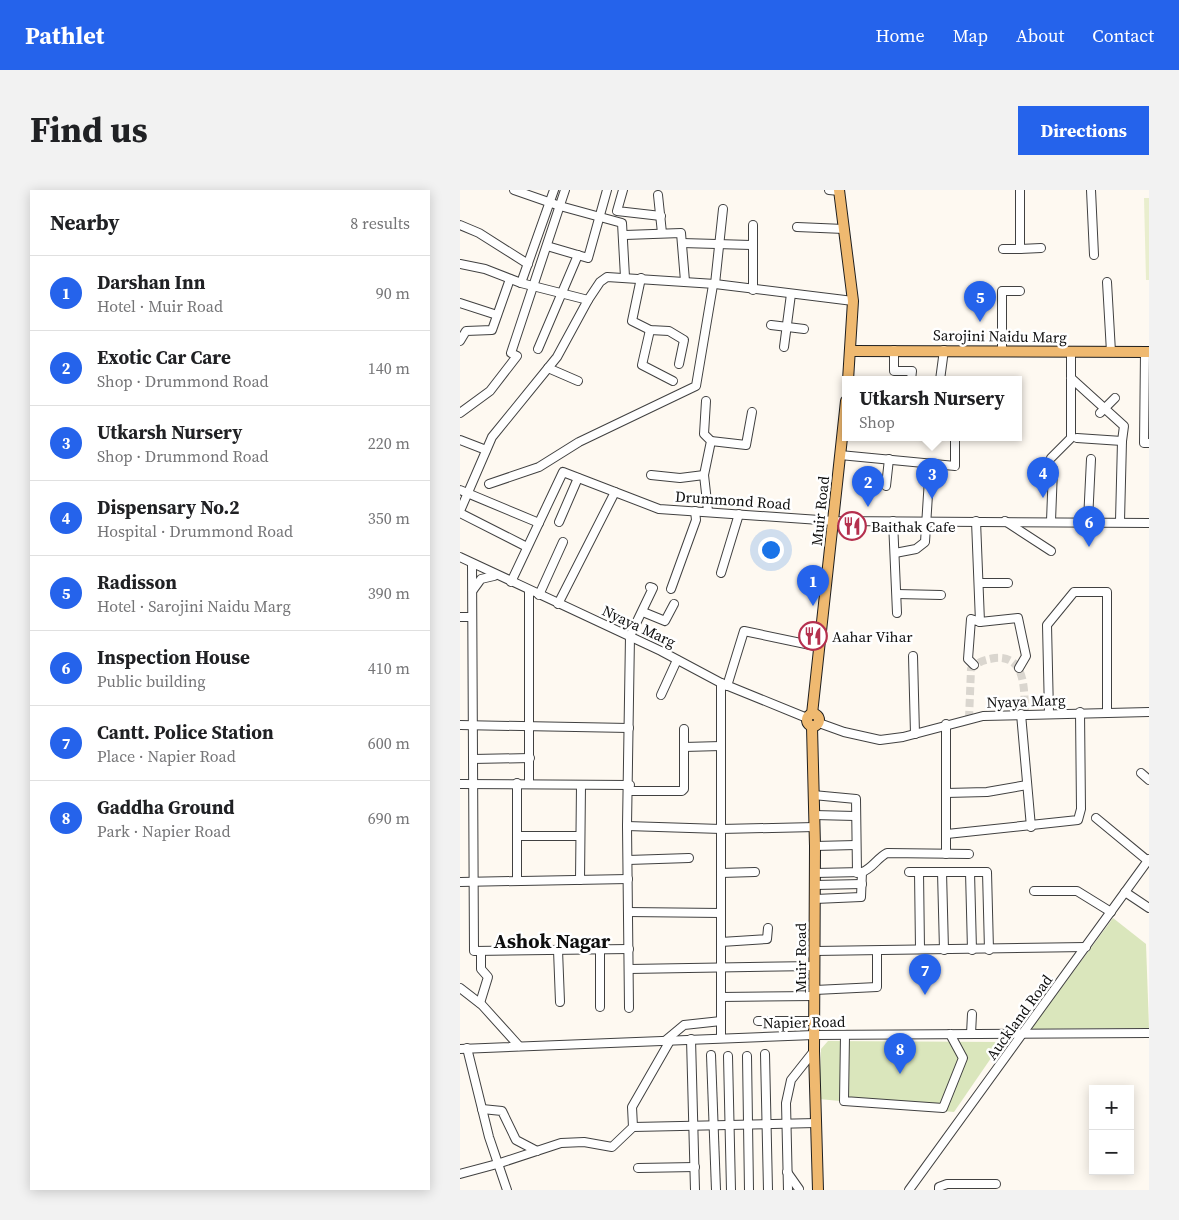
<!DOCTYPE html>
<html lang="en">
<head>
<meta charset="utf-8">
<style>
	:root { --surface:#fff; --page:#f2f2f2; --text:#202124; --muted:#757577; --line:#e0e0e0; --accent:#2563eb }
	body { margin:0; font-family:"Source Serif 4",serif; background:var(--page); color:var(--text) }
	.controls { position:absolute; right:15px; bottom:15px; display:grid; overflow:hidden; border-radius:0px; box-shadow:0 2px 12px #0003 }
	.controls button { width:45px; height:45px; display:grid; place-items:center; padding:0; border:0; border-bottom:1px solid var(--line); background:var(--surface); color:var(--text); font:25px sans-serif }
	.you { position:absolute; left:310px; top:359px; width:18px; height:18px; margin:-12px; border:4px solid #fff; border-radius:50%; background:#1a73e8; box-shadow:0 0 0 8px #1a73e833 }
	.badge { display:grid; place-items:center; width:32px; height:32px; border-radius:50%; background:var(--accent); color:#fff; font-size:16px; font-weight:700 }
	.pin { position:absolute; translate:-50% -41px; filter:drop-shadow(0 1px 2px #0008) }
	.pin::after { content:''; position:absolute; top:26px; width:18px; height:15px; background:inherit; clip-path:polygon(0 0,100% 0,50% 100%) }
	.popup { position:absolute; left:382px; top:186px; width:180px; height:65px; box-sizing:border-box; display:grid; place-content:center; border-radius:0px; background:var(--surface); filter:drop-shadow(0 1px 4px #0005); font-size:16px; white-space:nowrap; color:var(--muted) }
	.popup b { font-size:19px; color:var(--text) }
	.popup::after { content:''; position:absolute; left:50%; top:100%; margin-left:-10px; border:10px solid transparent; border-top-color:var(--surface) }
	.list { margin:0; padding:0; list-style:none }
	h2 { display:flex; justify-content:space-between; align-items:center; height:65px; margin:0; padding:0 20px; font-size:21px }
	h2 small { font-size:16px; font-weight:400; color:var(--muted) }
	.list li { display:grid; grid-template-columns:32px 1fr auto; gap:15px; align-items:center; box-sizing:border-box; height:75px; padding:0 20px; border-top:1px solid var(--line) }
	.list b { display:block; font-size:19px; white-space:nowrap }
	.list p { margin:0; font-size:16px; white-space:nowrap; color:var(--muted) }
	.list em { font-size:16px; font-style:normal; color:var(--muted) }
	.map { position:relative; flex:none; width:689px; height:1000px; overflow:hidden; border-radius:0px }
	header { display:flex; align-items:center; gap:30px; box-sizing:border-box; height:70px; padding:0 25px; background:var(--accent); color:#fff }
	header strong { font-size:24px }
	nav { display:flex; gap:28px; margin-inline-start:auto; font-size:18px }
	.intro { display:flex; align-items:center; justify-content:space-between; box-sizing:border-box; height:120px; padding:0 30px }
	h1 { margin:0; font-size:35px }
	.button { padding:12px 22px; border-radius:0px; background:var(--accent); color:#fff; font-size:18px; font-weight:700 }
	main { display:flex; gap:30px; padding:0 30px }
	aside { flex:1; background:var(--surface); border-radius:0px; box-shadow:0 2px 12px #0003 }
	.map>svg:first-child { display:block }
</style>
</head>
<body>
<header>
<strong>Pathlet</strong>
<nav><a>Home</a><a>Map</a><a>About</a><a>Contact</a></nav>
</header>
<div class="intro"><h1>Find us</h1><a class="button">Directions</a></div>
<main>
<aside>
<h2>Nearby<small>8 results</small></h2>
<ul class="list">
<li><span class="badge">1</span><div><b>Darshan Inn</b><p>Hotel · Muir Road</p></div><em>90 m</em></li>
<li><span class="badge">2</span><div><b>Exotic Car Care</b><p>Shop · Drummond Road</p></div><em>140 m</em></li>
<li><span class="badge">3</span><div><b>Utkarsh Nursery</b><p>Shop · Drummond Road</p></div><em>220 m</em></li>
<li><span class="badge">4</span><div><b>Dispensary No.2</b><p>Hospital · Drummond Road</p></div><em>350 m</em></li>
<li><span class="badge">5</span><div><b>Radisson</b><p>Hotel · Sarojini Naidu Marg</p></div><em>390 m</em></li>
<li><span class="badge">6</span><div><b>Inspection House</b><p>Public building</p></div><em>410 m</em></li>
<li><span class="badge">7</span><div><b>Cantt. Police Station</b><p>Place · Napier Road</p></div><em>600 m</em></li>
<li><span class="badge">8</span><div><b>Gaddha Ground</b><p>Park · Napier Road</p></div><em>690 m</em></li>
</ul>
</aside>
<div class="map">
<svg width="689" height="1000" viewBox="0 0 689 1000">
	<rect width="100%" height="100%" fill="#fef9f1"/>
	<g fill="#dae6bc">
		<path d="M653 728 686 754 689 838 571 839Z"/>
		<path d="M368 851 542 852 494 922 359 909 361 859Z"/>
	</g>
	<path fill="#e9eece" d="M684 8H689V90H686Z"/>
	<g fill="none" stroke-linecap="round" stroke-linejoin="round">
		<path stroke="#dad6cf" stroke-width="8" stroke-dasharray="8 4" stroke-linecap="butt" d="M509 529 511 479C519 471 524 470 535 468 567 465 564 502 565 524"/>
		<defs>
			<g id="minor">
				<path d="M54 0 100 16 162 33 165 87"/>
				<path d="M163 0 157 21 201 26"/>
				<path d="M369 0 379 1"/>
				<path d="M560 0V59L581 58"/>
				<path d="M631 0 634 65"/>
				<path d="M198 5 202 43"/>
				<path d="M0 35 19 43 68 74"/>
				<path d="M337 37 384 39"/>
				<path d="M165 45 221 43 225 91"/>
				<path d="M222 53 291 55"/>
				<path d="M87 56 128 68 147 0"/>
				<path d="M543 59H560"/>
				<path d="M0 74 25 79 61 93 128 110"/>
				<path d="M181 88 172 131 190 140 209 141 224 150 219 174"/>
				<path d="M647 92 651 162"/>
				<path d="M61 93 94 0"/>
				<path d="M255 94 263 19"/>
				<path d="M293 100V35"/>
				<path d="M0 113 37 125"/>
				<path d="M311 135 344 139"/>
				<path d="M190 140 182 175 213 191"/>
				<path d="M0 151 6 141 32 140 50 89"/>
				<path d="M324 157 331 104"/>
				<path d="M78 159 118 65"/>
				<path d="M434 160V181H452L451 190"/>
				<path d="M542 161V101H560"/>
				<path d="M685 162 684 253H689"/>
				<path d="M88 178 118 191"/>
				<path d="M611 188 664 236 662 251"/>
				<path d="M480 190 484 160"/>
				<path d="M246 211 244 244 251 251 244 285 248 321"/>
				<path d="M0 223 30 201 57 166 51 163 105 0"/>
				<path d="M640 223 655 208"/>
				<path d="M617 248 662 251 660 331"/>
				<path d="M0 250 26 260"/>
				<path d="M251 251 286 255 292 222"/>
				<path d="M380 265 495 276V248"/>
				<path d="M591 268 611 248V162"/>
				<path d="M191 285 220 288 244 285"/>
				<path d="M29 294 79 277 119 252 236 196 253 95"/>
				<path d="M426 296 429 269"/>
				<path d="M0 300 79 333"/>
				<path d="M0 321 32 247 97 167 128 110 140 92 147 87 255 94 393 111"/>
				<path d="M0 323 67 357"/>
				<path d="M433 331 437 423"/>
				<path d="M545 331 591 361"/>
				<path d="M591 331 593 279"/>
				<path d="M628 331 631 269"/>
				<path d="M99 332 118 288"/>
				<path d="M435 363 456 359 465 352 470 273"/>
				<path d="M0 367 201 461 261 493 347 528"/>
				<path d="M12 374 14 761 169 759"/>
				<path d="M261 383 279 324"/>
				<path d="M51 392 103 282 199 319 374 331 689 333"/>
				<path d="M519 393H548"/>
				<path d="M211 399 236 330 235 321"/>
				<path d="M13 400 21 389 34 386"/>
				<path d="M69 400V594"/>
				<path d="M437 404 481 405"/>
				<path d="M79 405 103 352"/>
				<path d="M98 414 155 302"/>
				<path d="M183 422 205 431 214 414"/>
				<path d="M0 427H12"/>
				<path d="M520 432 558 428 566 466 559 478"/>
				<path d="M453 466 455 544"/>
				<path d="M514 475 508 469 511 429 520 432 516 331"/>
				<path d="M261 493V848"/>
				<path d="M267 496 284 441 360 457"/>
				<path d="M201 505 217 470"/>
				<path d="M589 523 587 435 614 402H647V522"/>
				<path d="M561 524 571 637"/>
				<path d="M359 533 384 542 420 550 443 547 523 526 689 522"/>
				<path d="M0 535 169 538"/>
				<path d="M224 557 261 556"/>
				<path d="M13 569 70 568"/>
				<path d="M681 583 689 590"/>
				<path d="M57 593V691"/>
				<path d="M0 594 170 595"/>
				<path d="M170 601H222L224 599V539"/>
				<path d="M486 603 527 602 567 595"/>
				<path d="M353 605 396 609 397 683"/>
				<path d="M354 625 395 626"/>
				<path d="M636 628 688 671"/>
				<path d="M167 636 261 639 355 637"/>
				<path d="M487 644 618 630 621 619 620 522"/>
				<path d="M57 646H120"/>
				<path d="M355 656 396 655"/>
				<path d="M486 664V534"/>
				<path d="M168 670 229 668"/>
				<path d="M449 682H527L529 760"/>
				<path d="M459 682 460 759"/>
				<path d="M482 682 484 760"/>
				<path d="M510 682 512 760"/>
				<path d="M261 683 295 682"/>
				<path d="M355 683 402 682C412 679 417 668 427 663L509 664"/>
				<path d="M120 690 121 595"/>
				<path d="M0 692 168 689"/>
				<path d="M355 695 402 694"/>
				<path d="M574 701H617L651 722"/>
				<path d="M665 702 689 718"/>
				<path d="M355 709 401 707 402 682"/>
				<path d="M168 722 261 723"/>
				<path d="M261 752 307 749 308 738"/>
				<path d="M140 758V817"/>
				<path d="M98 760 100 812"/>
				<path d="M355 761 626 757"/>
				<path d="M169 779 355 776"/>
				<path d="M0 798 22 815 59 856"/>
				<path d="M355 800 417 797V761"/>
				<path d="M261 807 354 806"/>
				<path d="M20 813 28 787 21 779V761"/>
				<path d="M169 818 167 636 170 446 193 398 190 397"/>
				<path d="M298 831H354"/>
				<path d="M511 844 512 824"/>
				<path d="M385 845 384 911 483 918 503 868 490 844"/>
				<path d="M231 849 235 1000"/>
				<path d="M206 850 224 835 261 831"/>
				<path d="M7 858 29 947 47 1000"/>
				<path d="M0 859 354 845 689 843"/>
				<path d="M305 864 308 1000"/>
				<path d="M251 865 256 1000"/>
				<path d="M268 866 271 1000"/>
				<path d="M287 866 289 1000"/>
				<path d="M22 919 42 921 56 950 77 961"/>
				<path d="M173 937 356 933"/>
				<path d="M178 978 235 977"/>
				<path d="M327 982 339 999"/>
				<path d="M0 984 37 974 101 953 124 952 152 957 173 937 172 917 211 849"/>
				<path d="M328 1000 326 913 331 890 354 861"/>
				<path d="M449 1000 689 669"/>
				<path d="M479 1000V997L487 994H536"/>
			</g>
			<g id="major">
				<path d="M379 0 393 111 388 190"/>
				<path d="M390 161 689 162"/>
				<circle cx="353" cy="530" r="6"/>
				<path d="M352 524 386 211"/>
				<path d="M352 537 355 656 354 861 358 1000"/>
			</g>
		</defs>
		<use href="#minor" stroke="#414141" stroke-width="10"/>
		<use href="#major" stroke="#1f1f1f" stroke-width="12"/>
		<use href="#minor" stroke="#fff" stroke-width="8"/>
		<use href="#major" stroke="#efb970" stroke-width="10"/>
	</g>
	<defs>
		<symbol id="restaurant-ring" viewBox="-11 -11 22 22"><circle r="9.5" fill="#fff" stroke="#b5304e" stroke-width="1.5"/><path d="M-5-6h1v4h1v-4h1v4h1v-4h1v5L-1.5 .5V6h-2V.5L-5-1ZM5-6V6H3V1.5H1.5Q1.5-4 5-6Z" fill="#b5304e"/></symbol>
	</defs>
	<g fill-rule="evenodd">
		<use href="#restaurant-ring" x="376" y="320" width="32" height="32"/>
		<use href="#restaurant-ring" x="337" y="430" width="32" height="32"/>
	</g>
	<g text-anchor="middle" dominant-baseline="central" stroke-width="5" stroke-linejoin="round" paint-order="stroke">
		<g font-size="15" fill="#0e0e0e" stroke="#fff">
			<text transform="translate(540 146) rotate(1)">Sarojini Naidu Marg</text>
			<text transform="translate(273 310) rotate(4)">Drummond Road</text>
			<text transform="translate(360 321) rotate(-84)">Muir Road</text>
			<text transform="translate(179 436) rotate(25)">Nyaya Marg</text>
			<text transform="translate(566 511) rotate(-2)">Nyaya Marg</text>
			<text transform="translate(340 768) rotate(-90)">Muir Road</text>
			<text transform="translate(559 827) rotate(-54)">Auckland Road</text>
			<text transform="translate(344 832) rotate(-1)">Napier Road</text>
		</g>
		<g font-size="15" fill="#0e0e0e" stroke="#fff" text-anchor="start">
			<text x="411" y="336">Baithak Cafe</text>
			<text x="372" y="446">Aahar Vihar</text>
		</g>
		<g font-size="20" font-weight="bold" fill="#0e0e0e" stroke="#fff">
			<text x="92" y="751">Ashok Nagar</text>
		</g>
	</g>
</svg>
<div class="controls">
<button>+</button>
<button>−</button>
</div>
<div class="you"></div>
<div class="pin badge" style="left:353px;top:416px">1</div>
<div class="pin badge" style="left:408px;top:317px">2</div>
<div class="pin badge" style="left:472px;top:309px">3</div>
<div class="popup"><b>Utkarsh Nursery</b>Shop</div>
<div class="pin badge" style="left:583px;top:308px">4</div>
<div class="pin badge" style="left:520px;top:132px">5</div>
<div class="pin badge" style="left:629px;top:357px">6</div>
<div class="pin badge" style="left:465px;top:805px">7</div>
<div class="pin badge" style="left:440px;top:884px">8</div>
</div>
</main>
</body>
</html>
